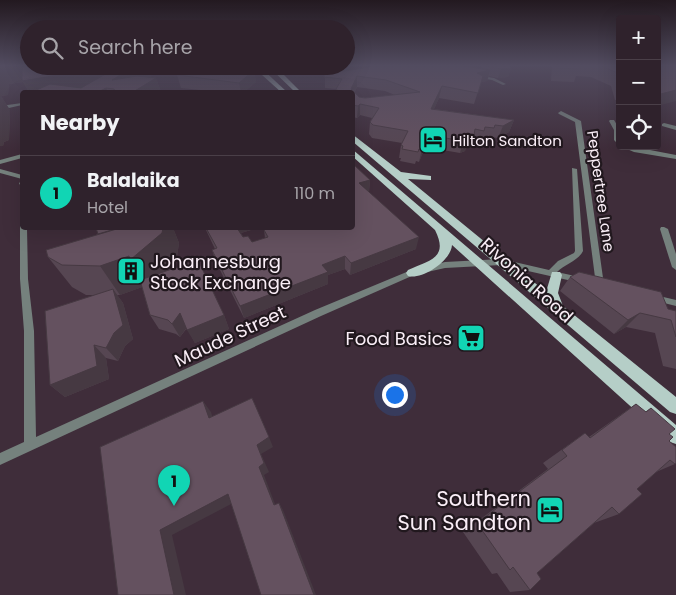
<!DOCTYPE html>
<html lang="en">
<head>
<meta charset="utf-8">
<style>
	:root { --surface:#2f222c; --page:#372a34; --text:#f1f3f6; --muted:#a7a4a9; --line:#4a3f48; --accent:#11d5b4 }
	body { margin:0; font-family:Poppins,sans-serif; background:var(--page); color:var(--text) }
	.controls { position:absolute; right:15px; top:15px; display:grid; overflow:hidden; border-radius:5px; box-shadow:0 5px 20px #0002 }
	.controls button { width:45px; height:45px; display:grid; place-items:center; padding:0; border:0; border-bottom:1px solid var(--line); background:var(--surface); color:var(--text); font:25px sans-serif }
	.you { position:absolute; left:394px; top:394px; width:18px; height:18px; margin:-12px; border:4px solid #fff; border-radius:50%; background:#1a73e8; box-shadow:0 0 0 8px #1a73e833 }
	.badge { display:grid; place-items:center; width:32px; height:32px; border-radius:50%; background:var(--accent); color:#111; font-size:16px; font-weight:700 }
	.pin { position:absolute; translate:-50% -41px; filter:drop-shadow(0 1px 2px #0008) }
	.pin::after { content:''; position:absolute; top:26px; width:18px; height:15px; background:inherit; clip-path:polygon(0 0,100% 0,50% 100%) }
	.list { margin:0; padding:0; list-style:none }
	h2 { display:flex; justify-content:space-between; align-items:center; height:65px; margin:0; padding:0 20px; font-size:21px }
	h2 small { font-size:16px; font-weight:400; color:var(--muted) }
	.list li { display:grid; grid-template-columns:32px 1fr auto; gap:15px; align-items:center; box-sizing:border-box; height:75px; padding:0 20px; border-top:1px solid var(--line) }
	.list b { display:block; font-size:19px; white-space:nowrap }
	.list p { margin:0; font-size:16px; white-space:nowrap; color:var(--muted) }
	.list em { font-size:16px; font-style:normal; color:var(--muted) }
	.icon { flex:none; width:28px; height:28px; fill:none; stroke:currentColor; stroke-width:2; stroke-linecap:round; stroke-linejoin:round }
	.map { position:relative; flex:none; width:676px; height:595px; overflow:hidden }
	.search { position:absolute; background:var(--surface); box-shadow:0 5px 20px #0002; left:20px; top:20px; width:335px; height:55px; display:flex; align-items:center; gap:12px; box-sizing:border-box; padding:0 18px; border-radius:28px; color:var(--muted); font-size:19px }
	.panel { position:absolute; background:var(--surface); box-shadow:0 5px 20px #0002; left:20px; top:90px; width:335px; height:140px; border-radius:5px }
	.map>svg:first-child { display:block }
</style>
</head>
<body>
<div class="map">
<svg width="676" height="595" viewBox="0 0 676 595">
	<rect width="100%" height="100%" fill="#3f2d3a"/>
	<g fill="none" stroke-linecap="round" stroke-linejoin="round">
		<path fill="#75817d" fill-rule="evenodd" d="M482 76 494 78 506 84 503 85 492 80 481 78Z"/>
		<g fill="#75817d" fill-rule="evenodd">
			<path d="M22 103V105L0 110V106Z"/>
			<path d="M561 111 581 121 604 285 600 288 596 285 575 122 559 114 558 113Z"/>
			<path d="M610 120H614L620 130V146L614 140V130L609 121Z"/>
			<path d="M664 123 676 126V130L662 126V124Z"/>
			<path d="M620 146H629L676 155V159L634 152Z"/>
			<path d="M572 168 577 169 583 251C578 261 565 264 557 272L584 278 585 280 584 282 581 283 501 265 445 268 414 275 321 316 0 465V453L24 442V331L20 279V226L27 228 28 279 34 331 36 437 315 310 409 271 445 262 501 259 549 270 558 261 574 253 575 251Z"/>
			<path d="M22 181V186L20 185 19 183Z"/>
			<path d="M661 227H664L668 229 676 254V270L672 267 660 229Z"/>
			<path d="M655 295 676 300V306L652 300 651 298 652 296Z"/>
		</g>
		<g fill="#75817d" fill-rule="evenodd">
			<path d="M22 154V158L0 164V160Z"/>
			<path d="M0 169 22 175V179L0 173Z"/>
		</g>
		<g fill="#b5cec7" fill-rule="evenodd">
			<path d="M252 66H259L287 92H281Z"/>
			<path d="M268 66H275L301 92H295Z"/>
			<path d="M352 134 401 172 431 176V180L408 179 546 292 552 272H560L562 275 558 293 563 306 676 397V414L670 412 352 141Z"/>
			<path d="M352 149 676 425V444L670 442 452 245C451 261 422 280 408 276L406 273 408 270C430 260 449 258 435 230L352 156Z"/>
		</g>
	</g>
	<g fill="#564652" fill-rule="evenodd">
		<path d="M0 66H202L200 68 174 73 156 71 157 72 149 77 156 78 161 92H29L23 82 9 84 8 95 1 96 10 110 9 140 4 142 3 146H0Z"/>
		<path d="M371 66H474V68L481 69 482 66H510L511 68 508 77 498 78 489 76 487 81 481 82 474 104 439 98 434 109 514 120 509 132 498 138 491 137 490 141 481 139 480 143 472 142 470 148 466 147 465 151 460 153 425 147 419 162 416 161 415 164 400 161 401 158H399L401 145 402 143 372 138 369 134 370 122 372 118 360 115 357 118 352 117V92H336V89L325 88V74L370 67ZM357 87 385 91 395 95 365 98 359 97 354 93Z"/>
		<path d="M552 66H620V100H615L611 86 591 77 576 76 574 82 551 81Z"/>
		<path d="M254 70 256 82 244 92H220L181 88 177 75Z"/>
		<path d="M370 180 369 192 416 249 350 275 345 269 328 275V284L244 318 216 262 212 250 215 249 205 228H251V230L241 233 243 237 252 242 265 238 264 230 352 228Z"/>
		<path d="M96 228H175H173L179 243 176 263 167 271 224 315 229 329 195 343 187 328 180 337 176 334 159 329 150 315 142 287 120 295H117L123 303 133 339 125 346 118 361 106 358 109 379 65 397 50 385 96 295H86L72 287 48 257 98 234Z"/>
		<path d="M570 277 668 309 676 311V369L663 366 655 333 626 327 614 334 560 291Z"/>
		<path d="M636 404 645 412 651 408 669 434V441L675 464 656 472 637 489 619 514 594 523 537 573 530 590 510 592 497 573 492 574 463 532 548 469 543 463 585 433 589 437Z"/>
	</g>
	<g fill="#463942">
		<path d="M12 66H155L157 72 150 77 62 92H29L23 82 9 84 8 95 1 96 10 110 9 140 4 142 3 146H0V68Z"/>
		<path d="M172 66H202L200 68 174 73Z"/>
		<path d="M511 68 508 77 498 78 501 69Z"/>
		<path d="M254 70 256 82 244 92H241L239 83Z"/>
		<path d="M490 70 487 81 481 82 474 104 481 82 477 73Z"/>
		<path d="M357 76V87L352 96 351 89Z"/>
		<path d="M156 78 161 92H133Z"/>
		<path d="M442 86 439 98 429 121 431 109Z"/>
		<path d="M106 88 108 92H98Z"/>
		<path d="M676 90V101L657 106V95Z"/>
		<path d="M360 104V115L357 118 358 106Z"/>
		<path d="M514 120 509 132 498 138 503 126Z"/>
		<path d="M428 135 425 147 419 162 422 149Z"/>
		<path d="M469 138 465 151 460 153 463 141Z"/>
		<path d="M370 180 369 192 359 183Z"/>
		<path d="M119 228H175H173L179 243 176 263 147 289 145 286 120 295 100 266Z"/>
		<path d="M235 228H251V230L237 234Z"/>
		<path d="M419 237 416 249 350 275 351 263Z"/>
		<path d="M345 256V269L328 275V284L244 318 240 306 322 265Z"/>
		<path d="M113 289 123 303 133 339 125 346 118 361 106 348Z"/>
		<path d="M180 313 187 327 180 337 172 324Z"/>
		<path d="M640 313 626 327 614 334 628 320Z"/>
		<path d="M224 315 229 329 195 343 187 330Z"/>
		<path d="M94 345 106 358 109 379 65 397 50 385Z"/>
		<path d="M203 401 211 412 216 428 209 418Z"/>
		<path d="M269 437 273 447 261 454 269 472 264 475 278 512 274 505 259 467 257 445Z"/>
		<path d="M228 494 235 502 172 535 186 595H174L160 530Z"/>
		<path d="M279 503 283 510 316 595H314Z"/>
	</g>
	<g fill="#64515f" stroke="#463942" fill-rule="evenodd">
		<path d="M0 66H12L0 68Z"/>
		<path d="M22 66H113L22 81Z"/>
		<path d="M371 66H463L490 70 477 73 483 76 478 93 442 86 431 109 514 120 503 126 495 125 494 128 485 127 484 131 475 129 474 135 470 134 469 138 463 141 428 135 422 149H419L418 152 402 149 403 146 401 145 408 131 373 125 370 122 379 108 360 104 358 106 352 105V92H340L336 89 342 79 324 77 325 74 370 67ZM357 76 386 80 420 92 365 98 359 97 351 89Z"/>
		<path d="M486 66H510L511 68 501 69Z"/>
		<path d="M557 66H579V69L557 68Z"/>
		<path d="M601 66H620V79L618 73Z"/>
		<path d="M657 66H676V90L657 95Z"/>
		<path d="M215 67 254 70 239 83 177 75V74Z"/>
		<path d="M109 72 122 74 112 80 137 76 156 78 133 92H116L114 89 106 88 98 92H32L50 84 81 88Z"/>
		<path d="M22 97V117L21 98Z"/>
		<path d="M352 163 370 180 359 183 419 237 351 263 345 256 322 265 328 272 240 306 212 250 217 248 206 228H237L243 237 248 236 252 242 268 237 264 230 270 228H352Z"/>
		<path d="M96 228H119L98 234Z"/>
		<path d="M120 228H163L162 233 130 260 129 256 100 266 62 265 48 257 46 250Z"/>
		<path d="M198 260 224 315 187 330 180 313 172 324 168 320 150 315 140 280Z"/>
		<path d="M579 272 661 292 668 309 676 311V337L671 320 640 313 628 320 570 277Z"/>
		<path d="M113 289 123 325 114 333 106 348 94 345 97 366 50 385 45 311Z"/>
		<path d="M252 398 269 437 257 445 264 463 259 467 274 505 279 503 314 595H261L228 494 160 530 174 595H118L100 447 203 401 209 418Z"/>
		<path d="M636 404 646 412 651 408 675 429 669 434 673 437 669 441 676 447V463L675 464 670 460 637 489 642 494 619 514 612 507 537 573 541 579 530 590 513 567 510 570 477 523 567 456 562 450 585 433 590 438Z"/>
	</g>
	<linearGradient id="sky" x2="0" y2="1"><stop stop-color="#231920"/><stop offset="0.44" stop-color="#524c60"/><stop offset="1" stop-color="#524c60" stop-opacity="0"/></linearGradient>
	<rect width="676" height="149" fill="url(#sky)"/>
	<defs>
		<symbol id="hotel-square" viewBox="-11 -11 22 22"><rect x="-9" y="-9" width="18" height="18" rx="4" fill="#11d5b4" stroke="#21181e"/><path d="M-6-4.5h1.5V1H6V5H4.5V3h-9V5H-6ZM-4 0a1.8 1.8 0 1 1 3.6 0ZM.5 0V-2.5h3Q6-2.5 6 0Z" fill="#111"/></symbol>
		<symbol id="building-square" viewBox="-11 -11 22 22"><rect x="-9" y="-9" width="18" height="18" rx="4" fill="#11d5b4" stroke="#21181e"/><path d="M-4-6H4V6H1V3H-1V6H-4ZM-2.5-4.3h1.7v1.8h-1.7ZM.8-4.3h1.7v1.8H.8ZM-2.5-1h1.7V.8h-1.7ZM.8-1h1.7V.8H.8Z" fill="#111"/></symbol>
		<symbol id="supermarket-square" viewBox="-11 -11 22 22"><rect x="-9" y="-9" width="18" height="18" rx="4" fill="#11d5b4" stroke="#21181e"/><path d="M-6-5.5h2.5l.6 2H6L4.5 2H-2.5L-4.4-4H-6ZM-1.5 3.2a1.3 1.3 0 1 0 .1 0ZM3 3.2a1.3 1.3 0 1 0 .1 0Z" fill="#111"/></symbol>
	</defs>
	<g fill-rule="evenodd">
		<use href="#hotel-square" x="417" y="124" width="32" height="32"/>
		<use href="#building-square" x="115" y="255" width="32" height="32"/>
		<use href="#supermarket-square" x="455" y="322" width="32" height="32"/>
		<use href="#hotel-square" x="534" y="494" width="32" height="32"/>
	</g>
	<g text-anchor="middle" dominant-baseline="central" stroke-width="4.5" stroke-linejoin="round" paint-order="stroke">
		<g font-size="15" fill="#faeef7" stroke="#21181e" text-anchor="start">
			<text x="452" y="140">Hilton Sandton</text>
		</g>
		<g font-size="15" fill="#faeef7" stroke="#21181e">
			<text transform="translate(601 191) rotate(82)">Peppertree Lane</text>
		</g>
		<g font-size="18" fill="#faeef7" stroke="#21181e" text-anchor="start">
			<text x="150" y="261">Johannesburg<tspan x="150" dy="21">Stock Exchange</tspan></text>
			<text x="452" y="338" text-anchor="end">Food Basics</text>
		</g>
		<g font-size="18" fill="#faeef7" stroke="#21181e">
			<text transform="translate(527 280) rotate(42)">Rivonia Road</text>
			<text transform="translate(230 336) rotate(-25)">Maude Street</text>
		</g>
		<g font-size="21" fill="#faeef7" stroke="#21181e" text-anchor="end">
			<text x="531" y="498">Southern<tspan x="531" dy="24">Sun Sandton</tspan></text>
		</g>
	</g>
</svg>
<div class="controls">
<button>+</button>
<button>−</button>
<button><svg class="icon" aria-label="locate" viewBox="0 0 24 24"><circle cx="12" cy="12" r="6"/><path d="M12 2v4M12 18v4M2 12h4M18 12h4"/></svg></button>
</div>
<div class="you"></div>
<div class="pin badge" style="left:174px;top:506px">1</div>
<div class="search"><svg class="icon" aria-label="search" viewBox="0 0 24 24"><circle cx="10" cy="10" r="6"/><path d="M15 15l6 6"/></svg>Search here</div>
<section class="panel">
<h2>Nearby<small></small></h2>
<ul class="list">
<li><span class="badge">1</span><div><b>Balalaika</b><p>Hotel</p></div><em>110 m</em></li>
</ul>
</section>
</div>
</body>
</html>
